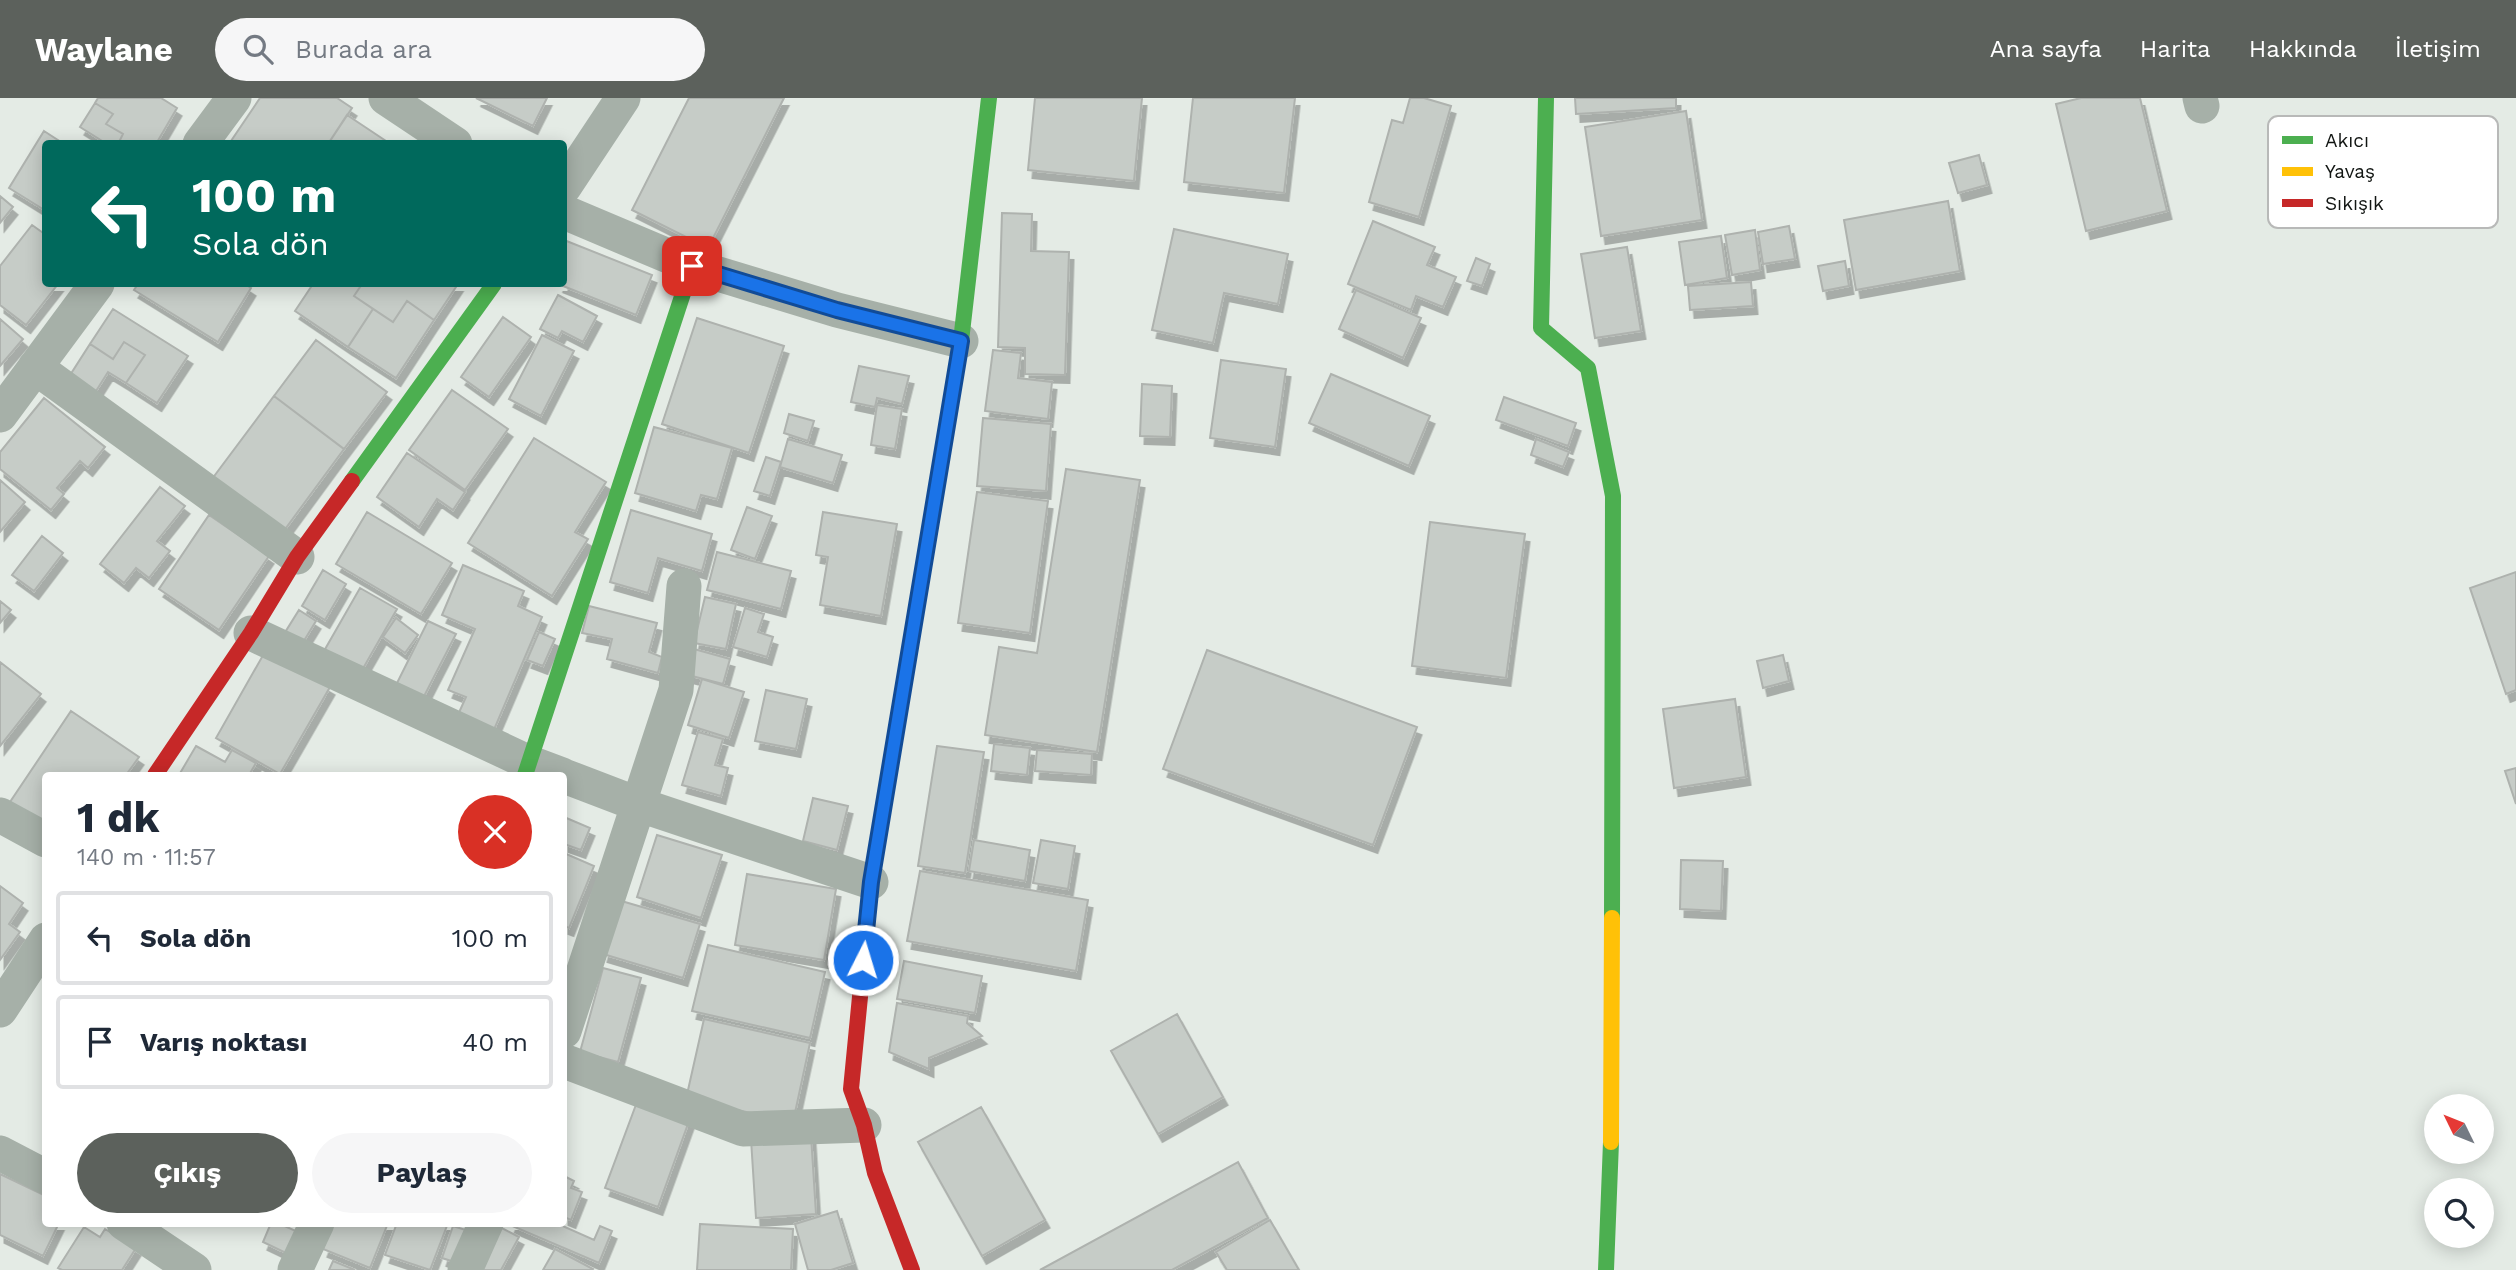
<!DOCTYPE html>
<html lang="tr">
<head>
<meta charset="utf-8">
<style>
  body { margin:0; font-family:"Work Sans",sans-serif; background:#f6f6f7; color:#1f2937; height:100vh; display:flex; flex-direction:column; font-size:26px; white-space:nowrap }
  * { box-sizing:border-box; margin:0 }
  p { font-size:23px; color:#747a83 }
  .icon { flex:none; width:38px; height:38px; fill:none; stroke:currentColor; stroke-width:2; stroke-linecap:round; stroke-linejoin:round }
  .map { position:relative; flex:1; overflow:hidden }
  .details { position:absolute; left:42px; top:674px; width:525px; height:455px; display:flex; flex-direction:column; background:#fff; border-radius:7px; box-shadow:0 4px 18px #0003 }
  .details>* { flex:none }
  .hud { position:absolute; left:42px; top:42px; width:525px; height:147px; border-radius:7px; box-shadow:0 4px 18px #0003; background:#00695c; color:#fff; overflow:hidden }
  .needle { width:46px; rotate:313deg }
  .controls { position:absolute; left:2424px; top:996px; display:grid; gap:14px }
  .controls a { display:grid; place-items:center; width:70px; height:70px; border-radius:50%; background:#fff; box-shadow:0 4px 18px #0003; font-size:35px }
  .pin { position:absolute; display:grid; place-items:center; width:60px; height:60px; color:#fff; margin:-30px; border-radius:14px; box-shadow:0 4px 10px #0006 }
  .me { position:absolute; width:77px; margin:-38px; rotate:5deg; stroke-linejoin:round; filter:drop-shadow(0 0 5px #0008) }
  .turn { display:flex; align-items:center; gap:24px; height:147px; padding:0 35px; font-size:32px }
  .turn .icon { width:91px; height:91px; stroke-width:2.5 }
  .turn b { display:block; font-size:49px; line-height:60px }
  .round { display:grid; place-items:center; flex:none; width:74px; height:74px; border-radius:37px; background:#f6f6f7 }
  .overview { display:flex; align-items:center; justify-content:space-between; height:119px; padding:0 35px }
  h1 { font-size:42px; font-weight:700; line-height:52px }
  .button { display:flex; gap:14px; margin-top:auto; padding:14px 35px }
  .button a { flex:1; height:80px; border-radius:42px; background:#5c615c; color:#fff; font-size:28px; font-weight:700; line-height:80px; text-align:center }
  .button a+a { background:#f6f6f7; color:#1f2937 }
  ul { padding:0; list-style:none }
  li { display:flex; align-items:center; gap:21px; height:94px; margin:0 14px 10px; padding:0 21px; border:4px solid #e0e1e3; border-radius:7px }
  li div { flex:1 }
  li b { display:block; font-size:26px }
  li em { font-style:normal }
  header { display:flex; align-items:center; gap:42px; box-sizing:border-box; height:98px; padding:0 35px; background:#5c615c; color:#fff }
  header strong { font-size:33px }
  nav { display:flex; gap:38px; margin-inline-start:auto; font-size:24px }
  .search { width:490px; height:63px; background:#f6f6f7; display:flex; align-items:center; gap:18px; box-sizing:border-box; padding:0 24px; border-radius:38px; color:#747a83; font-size:26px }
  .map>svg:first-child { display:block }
  .building { fill:#c6ccc7; stroke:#aeb2ae; stroke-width:2; filter:url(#shadow) }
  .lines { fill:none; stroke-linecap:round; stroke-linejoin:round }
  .street { stroke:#a6b0a8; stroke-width:35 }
  .fast { stroke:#4caf50; stroke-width:16 }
  .slow { stroke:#ffc107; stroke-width:16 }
  .jam { stroke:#c62828; stroke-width:16 }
  .route-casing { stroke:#114b97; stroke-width:18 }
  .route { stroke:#1a73e8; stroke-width:12 }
  .key { fill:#fff; stroke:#b8b9b8; stroke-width:2 }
  .key-label { font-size:19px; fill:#121613 }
</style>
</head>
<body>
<header>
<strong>Waylane</strong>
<div class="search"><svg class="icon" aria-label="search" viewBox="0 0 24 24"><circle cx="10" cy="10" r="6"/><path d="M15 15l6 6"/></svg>Burada ara</div>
<nav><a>Ana sayfa</a><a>Harita</a><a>Hakkında</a><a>İletişim</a></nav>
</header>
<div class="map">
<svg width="2516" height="1172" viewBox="0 0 2516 1172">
  <defs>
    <filter id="shadow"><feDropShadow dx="4.5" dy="8" stdDeviation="0" flood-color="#0004"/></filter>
  </defs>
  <rect width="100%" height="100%" fill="#e4ebe5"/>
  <path class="building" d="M 98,0 L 161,0 L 177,10 L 156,46 L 118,46 L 123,36 L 106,26 L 113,16 L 95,5 Z
    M 260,0 L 337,0 L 352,10 L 328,46 L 235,46 L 231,43 Z
    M 476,0 L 547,0 L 533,28 Z
    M 689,0 L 784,0 L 708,150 L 632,112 Z
    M 1035,0 L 1142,0 L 1134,83 L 1028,72 Z
    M 1193,0 L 1295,0 L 1284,95 L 1184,84 Z
    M 1410,0 L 1424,0 L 1451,8 L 1419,119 L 1369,104 L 1392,22 L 1403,25 Z
    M 1575,0 L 1676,0 L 1676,10 L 1576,16 Z
    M 2081,0 L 2140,0 L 2167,113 L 2086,133 L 2056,6 Z
    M 95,5 L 113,16 L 106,26 L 123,36 L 118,46 L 107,46 L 80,29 Z
    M 1686,13 L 1702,122 L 1601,138 L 1585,29 Z
    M 347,17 L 386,43 L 384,46 L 328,46 Z
    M 44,33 L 64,46 L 46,46 L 46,113 L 9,90 Z
    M 1979,57 L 1987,87 L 1958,95 L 1949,65 Z
    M 0,98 L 13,109 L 0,125 Z
    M 1948,103 L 1960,173 L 1856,192 L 1844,122 Z
    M 1002,115 L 1032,116 L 1031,153 L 1069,154 L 1065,277 L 1025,276 L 1025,250 L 998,249 Z
    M 1373,123 L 1435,149 L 1427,167 L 1456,179 L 1443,209 L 1416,198 L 1411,212 L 1348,186 Z
    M 32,127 L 46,137 L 46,186 L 58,186 L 26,227 L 0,207 L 0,168 Z
    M 1789,128 L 1795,161 L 1763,166 L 1758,134 Z
    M 1174,131 L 1288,156 L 1278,206 L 1224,195 L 1213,245 L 1152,232 Z
    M 1755,132 L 1760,172 L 1732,177 L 1725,137 Z
    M 1721,138 L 1727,180 L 1685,187 L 1679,144 Z
    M 564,142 L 652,177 L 636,217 L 558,186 L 564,186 Z
    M 1627,149 L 1641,233 L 1595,240 L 1581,156 Z
    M 1476,160 L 1490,166 L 1482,188 L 1467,183 Z
    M 1845,163 L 1849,188 L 1823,193 L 1818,168 Z
    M 1751,184 L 1753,208 L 1690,212 L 1688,188 Z
    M 138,186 L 245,186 L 251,190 L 218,244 L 134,192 Z
    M 313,186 L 355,186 L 360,189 L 354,198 L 373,211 L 348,249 L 295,213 Z
    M 355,186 L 458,186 L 434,222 L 407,203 L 393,224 L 354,198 L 360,189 Z
    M 1356,192 L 1421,220 L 1403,260 L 1339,231 Z
    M 558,197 L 597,218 L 583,244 L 562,233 L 558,240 L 540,231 Z
    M 407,203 L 434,222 L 396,280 L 348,249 L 373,211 L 393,224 Z
    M 113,211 L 188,258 L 157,305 L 126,285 L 145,257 L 124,244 L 113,261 L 90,246 Z
    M 503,219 L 531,239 L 489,299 L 461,279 Z
    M 697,220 L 784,248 L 749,355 L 662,326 Z
    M 0,221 L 23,241 L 0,268 Z
    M 542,237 L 574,253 L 541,318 L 509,301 Z
    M 316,242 L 387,294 L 344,351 L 274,298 Z
    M 124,244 L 145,257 L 126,285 L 108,274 L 91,301 L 65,285 L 90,246 L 113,261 Z
    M 993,252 L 1021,255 L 1018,280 L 1052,284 L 1048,321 L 985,313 Z
    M 1221,262 L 1286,271 L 1275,349 L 1210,340 Z
    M 859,268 L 909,278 L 902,306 L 877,300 L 875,309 L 851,304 Z
    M 1331,276 L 1430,318 L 1409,368 L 1309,325 Z
    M 1142,286 L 1172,288 L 1170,339 L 1140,338 Z
    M 452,292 L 508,331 L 465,392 L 409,352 Z
    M 274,298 L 344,351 L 283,434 L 212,381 Z
    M 1504,299 L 1576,325 L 1568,348 L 1496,322 Z
    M 44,300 L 105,349 L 88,370 L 80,363 L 57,390 L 64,396 L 51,412 L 0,371 L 0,354 Z
    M 877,307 L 902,311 L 895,351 L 871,347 Z
    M 789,316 L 814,323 L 808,343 L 784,335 Z
    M 983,320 L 1051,326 L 1046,393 L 977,388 Z
    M 654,329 L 732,350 L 717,401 L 701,397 L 696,413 L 635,395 Z
    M 534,340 L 606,384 L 575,434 L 588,441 L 552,498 L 468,445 Z
    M 788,341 L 842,357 L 833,385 L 780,369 Z
    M 1536,341 L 1569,354 L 1563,369 L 1531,357 Z
    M 407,355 L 465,394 L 453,412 L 437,401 L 419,429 L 377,399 Z
    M 766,359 L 781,364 L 770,398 L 754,393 Z
    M 1066,371 L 1140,382 L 1097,654 L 985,637 L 999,549 L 1037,555 Z
    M 0,382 L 25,404 L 0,434 Z
    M 160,389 L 185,408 L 157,443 L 170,453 L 149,480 L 136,470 L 124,485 L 100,466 Z
    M 977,394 L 1048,403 L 1030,535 L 958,525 Z
    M 747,409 L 772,418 L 755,461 L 731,452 Z
    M 631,412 L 712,436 L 702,473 L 658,460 L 648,495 L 610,484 Z
    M 367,414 L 452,465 L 421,516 L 336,466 Z
    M 823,414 L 897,426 L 881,518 L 820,507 L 828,459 L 816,457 Z
    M 209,417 L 269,458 L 219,532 L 159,491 Z
    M 1430,424 L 1525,436 L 1506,580 L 1412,568 Z
    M 42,438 L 63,455 L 34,493 L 12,477 Z
    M 717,454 L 791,473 L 781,511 L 707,492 Z
    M 463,467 L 524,493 L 518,508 L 542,519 L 493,634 L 457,619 L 466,599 L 448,592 L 475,531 L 442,517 Z
    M 323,472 L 346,486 L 325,522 L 302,508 Z
    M 2516,474 L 2516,592 L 2506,596 L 2470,490 Z
    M 360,490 L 397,511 L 357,581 L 320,560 Z
    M 705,499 L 736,506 L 726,551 L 694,545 Z
    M 0,503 L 11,512 L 0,525 Z
    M 589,508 L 657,525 L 649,554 L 662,559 L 658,575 L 607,561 L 612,541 L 582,535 Z
    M 745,510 L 764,516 L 758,534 L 773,539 L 767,559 L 733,549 Z
    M 299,512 L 316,523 L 302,546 L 284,536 Z
    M 396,520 L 418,537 L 405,555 L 383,539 Z
    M 428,523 L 456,536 L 419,608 L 392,595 Z
    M 539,534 L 555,541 L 543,568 L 527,562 Z
    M 694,551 L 730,561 L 723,586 L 688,577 Z
    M 266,552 L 330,589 L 280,676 L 216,640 Z
    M 1207,552 L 1417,629 L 1373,747 L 1163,671 Z
    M 1783,557 L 1789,583 L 1763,590 L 1757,563 Z
    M 0,564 L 41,596 L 0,648 Z
    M 702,581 L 744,594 L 729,640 L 688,627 Z
    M 766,592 L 807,601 L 796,651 L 755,643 Z
    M 1735,601 L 1746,679 L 1674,690 L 1663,611 Z
    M 71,613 L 139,659 L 126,677 L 46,677 L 46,732 L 8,707 Z
    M 698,634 L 723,641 L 715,667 L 728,670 L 721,698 L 682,687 Z
    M 994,646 L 1030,650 L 1027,677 L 991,673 Z
    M 196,648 L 225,664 L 232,652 L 256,665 L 249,677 L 179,677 Z
    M 937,648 L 984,654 L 965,775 L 918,768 Z
    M 1037,652 L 1092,656 L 1091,677 L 1035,673 Z
    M 2516,670 L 2516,706 L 2505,673 Z
    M 813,700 L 848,708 L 837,752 L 803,743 Z
    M 564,719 L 590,730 L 581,752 L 564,746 Z
    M 657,737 L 722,757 L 701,820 L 637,799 Z
    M 974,742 L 1030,752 L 1025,783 L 969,773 Z
    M 1041,742 L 1075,748 L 1068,791 L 1033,785 Z
    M 564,755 L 594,768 L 569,830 L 564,828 Z
    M 1681,762 L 1723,763 L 1721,813 L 1680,811 Z
    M 920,773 L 1088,802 L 1076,873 L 907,843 Z
    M 747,776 L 836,791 L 824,862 L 735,847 Z
    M 0,788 L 23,805 L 9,826 L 20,834 L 0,862 Z
    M 618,802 L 700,826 L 683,880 L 603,856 Z
    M 708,847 L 825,874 L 810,940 L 692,913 Z
    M 904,863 L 982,878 L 975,915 L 897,901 Z
    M 603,870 L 641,880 L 618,964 L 580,954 Z
    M 897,905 L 968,918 L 967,925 L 982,938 L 929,960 L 929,971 L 889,954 Z
    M 1177,916 L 1223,999 L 1158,1036 L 1111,953 Z
    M 704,921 L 810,945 L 793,1024 L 686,1001 Z
    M 637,1004 L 689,1023 L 658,1109 L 605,1090 Z
    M 981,1009 L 1045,1122 L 982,1158 L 918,1044 Z
    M 811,1037 L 816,1116 L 756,1120 L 751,1041 Z
    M 1238,1064 L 1268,1120 L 1172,1172 L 1040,1172 Z
    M 0,1076 L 46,1098 L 46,1125 L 59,1125 L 43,1158 L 0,1137 Z
    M 564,1078 L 574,1083 L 571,1090 L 582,1094 L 571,1122 L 564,1119 Z
    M 837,1113 L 853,1165 L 831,1172 L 808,1172 L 795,1126 Z
    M 1270,1122 L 1299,1172 L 1227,1172 L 1216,1154 Z
    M 271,1125 L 278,1125 L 298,1134 L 288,1156 L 263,1144 Z
    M 333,1125 L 388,1125 L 370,1170 L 323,1151 Z
    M 397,1125 L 448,1125 L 430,1172 L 385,1157 Z
    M 511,1125 L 556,1125 L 594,1142 L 600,1128 L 612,1133 L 599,1165 L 510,1127 Z
    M 700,1126 L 793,1131 L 791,1172 L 697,1172 Z
    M 496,1127 L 519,1139 L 501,1172 L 482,1172 Z
    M 453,1128 L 475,1135 L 464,1167 L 442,1160 Z
    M 84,1129 L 100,1139 L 105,1131 L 136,1150 L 122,1172 L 62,1172 L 58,1170 Z
    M 555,1151 L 593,1171 L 592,1172 L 543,1172 Z
    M 333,1163 L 355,1172 L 329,1172 Z"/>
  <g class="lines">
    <path class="street" d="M 386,0 L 455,46
      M 2200,0 L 2202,8
      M 200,46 L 234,0
      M 564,89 L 623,0
      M 564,114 L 692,168 L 837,212 L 961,243
      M 35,269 L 297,459
      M 0,317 L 97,186
      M 251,535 L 530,665 L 562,677
      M 564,678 L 640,707 L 871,784
      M 0,717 L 46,742
      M 0,912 L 46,842
      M 564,933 L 676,592 L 684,488
      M 564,963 L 743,1031 L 864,1027
      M 0,1055 L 46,1079
      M 124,1125 L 194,1172
      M 295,1172 L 317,1125
      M 465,1172 L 486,1125"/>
    <path class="fast" d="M 1546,0 L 1541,230 L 1588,270 L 1613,398 L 1612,820
      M 352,383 L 494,186
      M 525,677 L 692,168
      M 863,868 L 871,784 L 961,243 L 989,0
      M 1606,1172 L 1611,1044"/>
    <path class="slow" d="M 1611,1044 L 1612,820"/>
    <path class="jam" d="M 155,677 L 251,535 L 297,459 L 352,383
      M 863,868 L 851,991 L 864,1027 L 875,1075 L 912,1172"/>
  </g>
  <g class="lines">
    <defs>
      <path id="route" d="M 692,168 L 837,212 L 961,243 L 871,784 L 863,862"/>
    </defs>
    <use href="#route" class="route-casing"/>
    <use href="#route" class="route"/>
  </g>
  <rect x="2268" y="18" width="230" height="112" rx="10" class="key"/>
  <rect x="2282" y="38" width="31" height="8" fill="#4caf50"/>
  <rect x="2282" y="69" width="31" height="9" fill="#ffc107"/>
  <rect x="2282" y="101" width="31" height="8" fill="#c62828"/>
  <g class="key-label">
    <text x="2325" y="49">Akıcı</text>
    <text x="2325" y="80">Yavaş</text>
    <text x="2325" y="112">Sıkışık</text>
  </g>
</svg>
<div class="controls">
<a><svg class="needle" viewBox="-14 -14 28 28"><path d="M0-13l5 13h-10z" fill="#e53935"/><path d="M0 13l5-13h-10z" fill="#747a83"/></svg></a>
<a><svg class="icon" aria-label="search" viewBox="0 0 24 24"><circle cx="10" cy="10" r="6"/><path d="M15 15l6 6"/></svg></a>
</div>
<div class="pin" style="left:692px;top:168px;background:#d93025"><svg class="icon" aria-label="arrive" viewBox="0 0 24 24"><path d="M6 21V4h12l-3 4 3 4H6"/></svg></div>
<svg class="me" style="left:863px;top:862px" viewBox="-20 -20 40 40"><circle r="17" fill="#1a73e8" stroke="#fff" stroke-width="3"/><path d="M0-11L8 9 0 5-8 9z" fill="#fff"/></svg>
<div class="hud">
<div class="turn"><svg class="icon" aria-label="left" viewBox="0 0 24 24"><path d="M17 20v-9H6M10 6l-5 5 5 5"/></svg><div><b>100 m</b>Sola dön</div></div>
</div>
<section class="details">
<div class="overview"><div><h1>1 dk</h1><p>140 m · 11:57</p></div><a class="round" style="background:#d93025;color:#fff"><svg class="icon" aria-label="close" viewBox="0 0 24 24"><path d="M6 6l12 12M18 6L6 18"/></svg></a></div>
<ul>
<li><svg class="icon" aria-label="left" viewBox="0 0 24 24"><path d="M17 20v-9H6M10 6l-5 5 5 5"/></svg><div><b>Sola dön</b></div><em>100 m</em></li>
<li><svg class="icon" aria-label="arrive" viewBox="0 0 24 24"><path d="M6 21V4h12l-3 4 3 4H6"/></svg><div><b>Varış noktası</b></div><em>40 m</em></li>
</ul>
<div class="button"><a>Çıkış</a><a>Paylaş</a></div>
</section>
</div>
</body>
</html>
